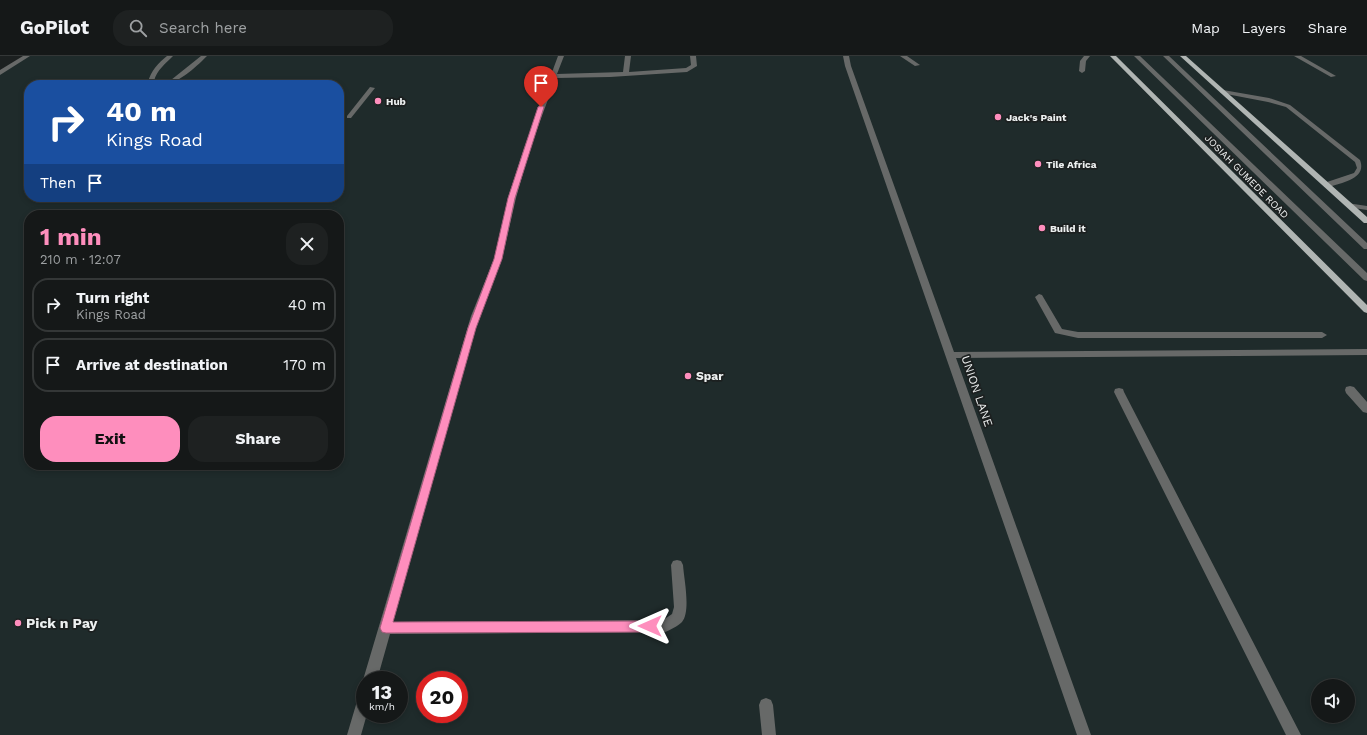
<!DOCTYPE html>
<html lang="en">
<head>
<meta charset="utf-8">
<style>
  body { margin:0; font-family:"Work Sans",sans-serif; background:#1e2121; color:#f1f3f6; height:100vh; display:flex; flex-direction:column; font-size:15px; white-space:nowrap }
  * { box-sizing:border-box; margin:0 }
  p { font-size:13px; color:#9da0a2 }
  .icon { flex:none; width:22px; height:22px; fill:none; stroke:currentColor; stroke-width:2; stroke-linecap:round; stroke-linejoin:round }
  .map { position:relative; flex:1; overflow:hidden }
  .side { position:absolute; left:24px; top:154px; width:320px; height:260px; display:flex; flex-direction:column; background:#151818; border-radius:16px; box-shadow:0 2px 6px #0003,0 0 0 1px #343737 }
  .side>* { flex:none }
  .top-card { position:absolute; left:24px; top:24px; width:320px; height:122px; border-radius:16px; box-shadow:0 2px 6px #0003,0 0 0 1px #343737; background:#1a4fa0; color:#fff; overflow:hidden }
  .buttons { position:absolute; left:1311px; top:623px; display:grid; gap:8px }
  .buttons a { display:grid; place-items:center; width:44px; height:44px; border-radius:50%; background:#151818; box-shadow:0 2px 6px #0003,0 0 0 1px #343737; font-size:20px }
  .speed { position:absolute; left:356px; top:615px; display:flex; gap:8px; font-size:20px; font-weight:700; text-align:center }
  .speed>* { display:grid; place-content:center; width:52px; height:52px; border-radius:50%; background:#151818; box-shadow:0 2px 6px #0003,0 0 0 1px #343737; line-height:1 }
  .speed small { font-size:10px; font-weight:400 }
  .speed .limit { border:6px solid #d22; background:#fff; color:#111 }
  .pin { position:absolute; display:grid; place-items:center; width:34px; height:34px; color:#fff; margin:-41px -17px; border-radius:50% 50% 50% 0; rotate:-45deg; box-shadow:0 0 4px #0007 }
  .pin .icon { rotate:45deg }
  .me { position:absolute; width:44px; margin:-22px; rotate:270deg; stroke-linejoin:round; filter:drop-shadow(0 0 3px #0008) }
  .turn { display:flex; align-items:center; gap:14px; height:84px; padding:0 16px; font-size:18px }
  .turn .icon { width:52px; height:52px; stroke-width:2.5 }
  .turn b { display:block; font-size:28px; line-height:34px }
  .then { display:flex; align-items:center; height:38px; padding:0 16px; background:#0003; gap:8px; font-size:15px }
  .round { display:grid; place-items:center; flex:none; width:42px; height:42px; border-radius:16px; background:#1e2121 }
  .summary { display:flex; align-items:center; justify-content:space-between; height:68px; padding:0 16px }
  h1 { font-size:24px; font-weight:700; line-height:30px; color:#fe8ebd }
  .button { display:flex; gap:8px; margin-top:auto; padding:8px 16px }
  .button a { flex:1; height:46px; border-radius:16px; background:#fe8ebd; color:#111; font-size:16px; font-weight:700; line-height:46px; text-align:center }
  .button a+a { background:#1e2121; color:#f1f3f6 }
  ul { padding:0; list-style:none }
  li { display:flex; align-items:center; gap:12px; height:54px; margin:0 8px 6px; padding:0 8px; border:2px solid #343737; border-radius:16px }
  li div { flex:1 }
  li b { display:block; font-size:15px }
  li em { font-style:normal }
  header { display:flex; align-items:center; gap:24px; box-sizing:border-box; height:56px; padding:0 20px; background:#151818; border-bottom:1px solid #343737 }
  header strong { font-size:19px }
  nav { display:flex; gap:22px; margin-inline-start:auto; font-size:14px }
  .search { width:280px; height:36px; background:#1e2121; display:flex; align-items:center; gap:10px; box-sizing:border-box; padding:0 14px; border-radius:16px; color:#9da0a2; font-size:15px }
  .map>svg:first-child { display:block }
  .built { fill:#1f2b2b; fill-rule:evenodd }
  .lines { fill:none; stroke-linecap:round; stroke-linejoin:round }
  .minor { fill:#676968; fill-rule:evenodd }
  .major { fill:#b0b5b3; fill-rule:evenodd }
  .route { fill:#fe8ebd; stroke:#a55c7b }
  .poi-dot { fill:#fe8ebd; stroke:#1c2020; stroke-width:1.5 }
  .labels { text-anchor:middle; stroke-width:3.5; stroke-linejoin:round; paint-order:stroke }
  .far-poi-label { font-size:10px; font-weight:bold; fill:#edf0f0; stroke:#1c2020; text-anchor:start }
  .far-street-label { font-size:10px; fill:#edf0f0; stroke:#1c2020 }
  .poi-label { font-size:12px; font-weight:bold; fill:#edf0f0; stroke:#1c2020; text-anchor:start }
  .street-label { font-size:12px; fill:#edf0f0; stroke:#1c2020 }
  .near-poi-label { font-size:14px; font-weight:bold; fill:#edf0f0; stroke:#1c2020; text-anchor:start }
</style>
</head>
<body>
<header>
<strong>GoPilot</strong>
<div class="search"><svg class="icon" aria-label="search" viewBox="0 0 24 24"><circle cx="10" cy="10" r="6"/><path d="M15 15l6 6"/></svg>Search here</div>
<nav><a>Map</a><a>Layers</a><a>Share</a></nav>
</header>
<div class="map">
<svg width="1367" height="679" viewBox="0 0 1367 679">
  <rect width="100%" height="100%" fill="#1c2020"/>
  <path class="built" d="M 27,0 L 1367,0 L 1367,679 L 0,679 L 0,17 ZM 29,29 L 339,29 L 339,141 L 29,141 ZM 29,159 L 339,159 L 339,409 L 29,409 ZM 365,624 L 399,624 L 399,658 L 365,658 ZM 425,624 L 459,624 L 459,658 L 425,658 ZM 1318,630 L 1348,630 L 1348,660 L 1318,660 Z"/>
  <g class="lines">
    <path class="minor" d="M 23,0 L 30,0 L 0,19 L 0,14 Z
      M 167,0 L 173,0 C 165,8 157,14 154,25 L 159,29 L 152,29 L 148,26 C 151,15 158,7 167,0 Z
      M 201,0 L 207,0 C 195,12 177,29 160,29 L 171,24 Z
      M 558,0 L 564,0 L 557,18 L 623,16 L 625,0 L 631,0 L 629,16 L 686,12 L 691,9 L 690,0 L 696,0 L 697,10 L 687,16 L 610,21 L 556,22 L 530,92 L 516,142 L 502,203 L 479,260 L 393,566 L 663,564 L 672,558 L 674,551 L 671,509 L 673,505 L 677,504 L 681,505 L 683,509 C 684,523 691,555 682,566 C 678,570 670,574 665,576 L 390,578 L 377,624 L 365,624 L 365,628 L 363,624 L 471,260 L 494,203 L 508,142 L 524,92 Z
      M 843,0 L 849,0 L 851,10 L 954,296 L 1367,293 L 1367,299 L 956,302 L 1091,679 L 1077,679 L 845,10 Z
      M 900,0 L 907,0 L 920,9 L 915,10 Z
      M 1084,0 L 1090,0 L 1086,5 L 1085,15 L 1082,17 L 1079,15 L 1080,5 Z
      M 1134,0 L 1140,0 L 1367,217 L 1367,225 L 1364,224 Z
      M 1163,0 L 1169,0 L 1367,187 L 1367,193 L 1364,193 Z
      M 1294,0 L 1301,0 L 1336,20 L 1331,21 Z
      M 370,31 L 375,32 L 351,62 L 347,62 L 347,60 Z
      M 1223,34 L 1269,42 L 1290,49 L 1360,104 C 1367,123 1343,126 1330,131 L 1324,131 L 1324,127 L 1354,117 L 1357,112 L 1355,106 L 1286,51 L 1268,46 L 1221,37 L 1220,36 Z
      M 1347,147 L 1367,150 L 1367,154 L 1347,151 Z
      M 1039,238 L 1042,239 L 1062,273 L 1078,276 L 1322,276 L 1327,279 L 1322,282 L 1078,282 L 1055,277 L 1035,241 Z
      M 1350,330 L 1354,331 L 1367,346 L 1367,357 L 1363,356 L 1346,337 L 1345,334 L 1346,331 Z
      M 1119,332 L 1123,333 L 1124,336 L 1301,679 L 1286,679 L 1114,336 L 1115,333 Z
      M 365,635 L 365,658 L 367,658 L 361,679 L 347,679 L 358,642 L 360,637 Z
      M 766,642 L 771,644 L 773,649 L 776,679 L 762,679 L 759,649 L 761,644 Z"/>
    <path class="major" d="M 1110,0 L 1116,0 L 1367,249 L 1367,257 L 1364,256 Z
      M 1180,0 L 1186,0 L 1367,161 L 1367,167 L 1364,167 Z"/>
  </g>
  <path class="route" d="M 541,49 L 544,51 L 515,142 L 502,203 L 476,272 L 393,566 L 650,565 L 654,567 L 656,570 L 654,574 L 650,576 L 386,577 L 382,576 L 380,572 L 468,272 L 494,203 L 508,142 L 538,51 Z"/>
  <g class="poi-dot">
    <circle cx="378" cy="45" r="4"/>
    <circle cx="998" cy="61" r="4"/>
    <circle cx="1038" cy="108" r="4"/>
    <circle cx="1042" cy="172" r="4"/>
    <circle cx="688" cy="320" r="4"/>
    <circle cx="18" cy="567" r="4"/>
  </g>
  <g class="labels">
    <g class="far-poi-label">
      <text x="386" y="49">Hub</text>
      <text x="1006" y="65">Jack's Paint</text>
      <text x="1046" y="112">Tile Africa</text>
      <text x="1050" y="176">Build it</text>
    </g>
    <g class="far-street-label">
      <text transform="translate(1247 120) rotate(45)" y="4">JOSIAH GUMEDE ROAD</text>
    </g>
    <g class="poi-label">
      <text x="696" y="324">Spar</text>
    </g>
    <g class="street-label">
      <text transform="translate(977 335) rotate(71)" y="4">UNION LANE</text>
    </g>
    <g class="near-poi-label">
      <text x="26" y="572">Pick n Pay</text>
    </g>
  </g>
</svg>
<div class="buttons">
<a><svg class="icon" aria-label="sound" viewBox="0 0 24 24"><path d="M4 9h4l5-4v14l-5-4H4zM17 9q2 3 0 6"/></svg></a>
</div>
<div class="speed"><div>13<small>km/h</small></div><div class="limit">20</div></div>
<div class="pin" style="left:541px;top:51px;background:#d93025"><svg class="icon" aria-label="arrive" viewBox="0 0 24 24"><path d="M6 21V4h12l-3 4 3 4H6"/></svg></div>
<svg class="me" style="left:650px;top:570px" viewBox="-20 -20 40 40"><path d="M0-17L14 15 0 8-14 15z" fill="#fe8ebd" stroke="#fff" stroke-width="4"/></svg>
<div class="top-card">
<div class="turn"><svg class="icon" aria-label="right" viewBox="0 0 24 24"><path d="M7 20v-9h11M14 6l5 5-5 5"/></svg><div><b>40 m</b>Kings Road</div></div>
<div class="then">Then<svg class="icon" aria-label="arrive" viewBox="0 0 24 24"><path d="M6 21V4h12l-3 4 3 4H6"/></svg></div>
</div>
<section class="side">
<div class="summary"><div><h1>1 min</h1><p>210 m · 12:07</p></div><a class="round"><svg class="icon" aria-label="close" viewBox="0 0 24 24"><path d="M6 6l12 12M18 6L6 18"/></svg></a></div>
<ul>
<li><svg class="icon" aria-label="right" viewBox="0 0 24 24"><path d="M7 20v-9h11M14 6l5 5-5 5"/></svg><div><b>Turn right</b><p>Kings Road</p></div><em>40 m</em></li>
<li><svg class="icon" aria-label="arrive" viewBox="0 0 24 24"><path d="M6 21V4h12l-3 4 3 4H6"/></svg><div><b>Arrive at destination</b></div><em>170 m</em></li>
</ul>
<div class="button"><a>Exit</a><a>Share</a></div>
</section>
</div>
</body>
</html>
